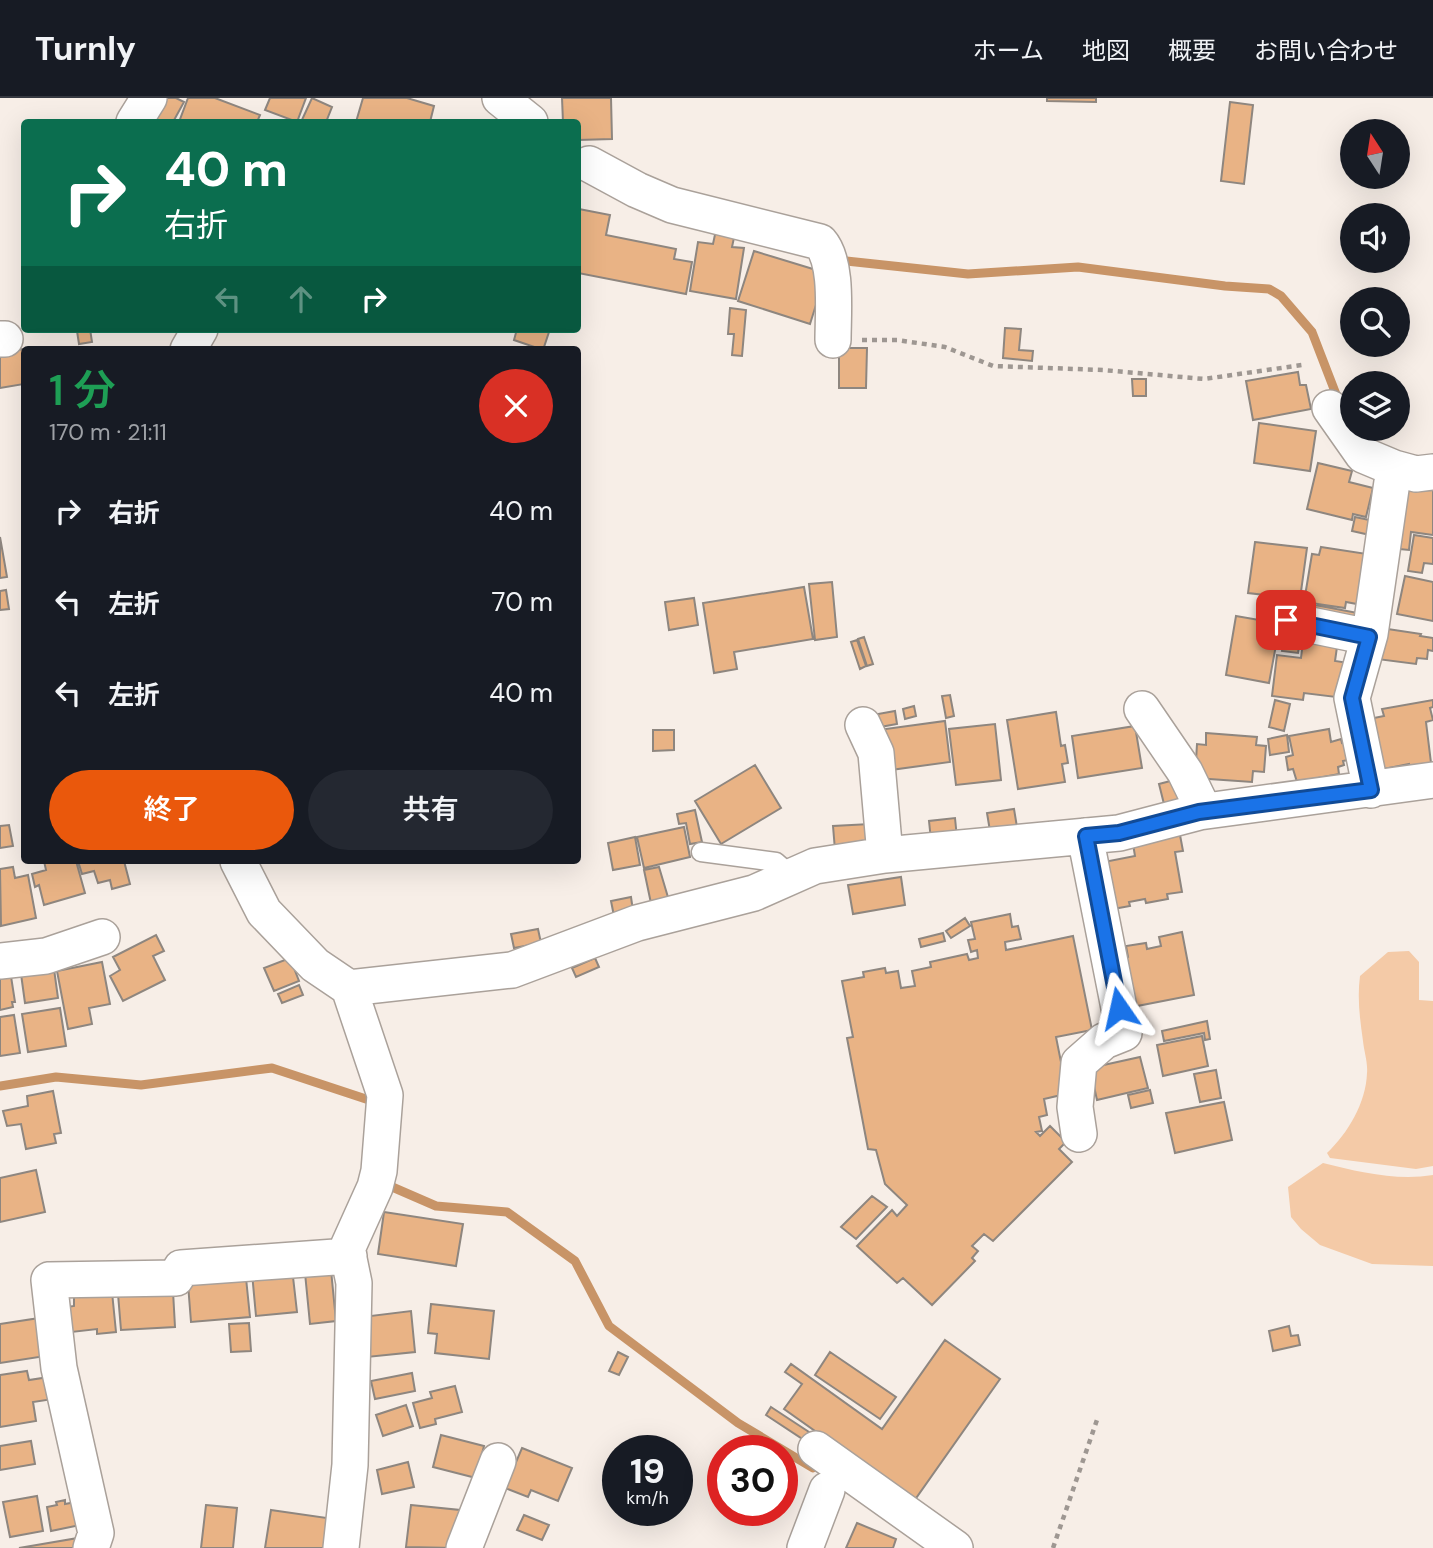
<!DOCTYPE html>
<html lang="ja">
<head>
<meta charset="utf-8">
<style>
  body { margin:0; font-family:"DM Sans","Noto Sans JP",sans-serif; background:#242831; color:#f1f3f6; height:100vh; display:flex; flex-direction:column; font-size:26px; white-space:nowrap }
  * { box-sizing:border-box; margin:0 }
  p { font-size:23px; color:#9ea1a6 }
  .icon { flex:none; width:38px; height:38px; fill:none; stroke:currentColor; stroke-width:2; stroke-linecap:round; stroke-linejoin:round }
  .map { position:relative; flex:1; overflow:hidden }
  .side { position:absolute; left:21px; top:248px; width:560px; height:518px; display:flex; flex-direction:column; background:#171b24; border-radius:7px; box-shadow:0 7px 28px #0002 }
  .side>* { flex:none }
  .guide { position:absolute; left:21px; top:21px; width:560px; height:214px; border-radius:7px; box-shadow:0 7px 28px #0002; background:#0b6e4f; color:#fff; overflow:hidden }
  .needle { width:46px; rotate:348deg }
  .fabs { position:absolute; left:1340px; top:21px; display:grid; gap:14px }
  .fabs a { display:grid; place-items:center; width:70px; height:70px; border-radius:50%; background:#171b24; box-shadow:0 7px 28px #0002; font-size:35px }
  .speed { position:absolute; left:602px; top:1337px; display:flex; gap:14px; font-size:35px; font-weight:700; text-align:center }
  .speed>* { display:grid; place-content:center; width:91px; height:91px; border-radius:50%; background:#171b24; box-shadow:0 7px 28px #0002; line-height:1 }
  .speed small { font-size:18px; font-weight:400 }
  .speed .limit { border:10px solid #d22; background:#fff; color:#111 }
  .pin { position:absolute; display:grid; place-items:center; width:60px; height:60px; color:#fff; margin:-30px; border-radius:14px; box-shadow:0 4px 10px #0006 }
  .me { position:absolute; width:77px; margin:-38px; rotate:349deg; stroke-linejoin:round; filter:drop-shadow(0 0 5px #0008) }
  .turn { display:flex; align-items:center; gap:24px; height:147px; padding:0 28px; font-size:32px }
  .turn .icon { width:91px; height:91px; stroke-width:2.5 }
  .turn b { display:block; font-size:49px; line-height:60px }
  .lanes { display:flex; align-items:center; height:66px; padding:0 28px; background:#0003; justify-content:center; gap:35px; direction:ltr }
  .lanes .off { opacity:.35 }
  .round { display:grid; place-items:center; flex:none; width:74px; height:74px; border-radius:37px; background:#242831 }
  .summary { display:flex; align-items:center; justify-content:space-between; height:119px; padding:0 28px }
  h1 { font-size:42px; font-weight:600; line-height:52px; color:#1e9e55 }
  .button { display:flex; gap:14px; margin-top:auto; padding:14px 28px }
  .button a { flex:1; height:80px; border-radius:42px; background:#ea580c; color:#fff; font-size:28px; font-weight:600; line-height:80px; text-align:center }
  .button a+a { background:#242831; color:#f1f3f6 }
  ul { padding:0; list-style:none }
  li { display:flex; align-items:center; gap:21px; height:91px; padding:0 28px }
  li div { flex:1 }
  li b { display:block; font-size:26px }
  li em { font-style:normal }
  header { display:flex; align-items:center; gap:42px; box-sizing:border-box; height:98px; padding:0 35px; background:#171b24; border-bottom:2px solid #363941 }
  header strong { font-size:33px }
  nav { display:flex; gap:38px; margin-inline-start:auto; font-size:24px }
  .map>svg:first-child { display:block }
  .green { fill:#f4caa7 }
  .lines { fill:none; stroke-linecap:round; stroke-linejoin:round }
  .stream { stroke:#c89467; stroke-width:9 }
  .building { fill:#e9b385; stroke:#8e867f; stroke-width:2 }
  .lane-casing { stroke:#aaa19a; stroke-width:21 }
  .street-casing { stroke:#aaa19a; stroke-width:38 }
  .path { stroke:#9e9792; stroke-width:4.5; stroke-dasharray:5 5; stroke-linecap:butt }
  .lane { stroke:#fff; stroke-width:18 }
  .street { stroke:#fff; stroke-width:35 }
  .route-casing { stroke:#114b97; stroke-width:18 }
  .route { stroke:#1a73e8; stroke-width:12 }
</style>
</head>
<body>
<header>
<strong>Turnly</strong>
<nav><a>ホーム</a><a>地図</a><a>概要</a><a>お問い合わせ</a></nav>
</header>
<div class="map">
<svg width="1433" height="1450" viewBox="0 0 1433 1450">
  <rect width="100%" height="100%" fill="#f7eee7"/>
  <path class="green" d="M 1409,853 L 1419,864 L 1419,902 L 1433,903 L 1433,1068 L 1416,1071 L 1330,1060 L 1327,1055 C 1348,1035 1366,1005 1367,975 C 1368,965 1364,953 1363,943 C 1360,922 1357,900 1360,878 L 1388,854 Z
    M 1323,1065 C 1358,1074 1397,1083 1433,1077 L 1433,1168 L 1372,1166 L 1320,1147 L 1301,1131 L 1291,1119 L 1288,1089 Z"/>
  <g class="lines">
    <path class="stream" d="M 837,162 L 968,176 L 1078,169 L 1225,188 L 1269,191 L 1281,198 L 1312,234 L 1339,304
      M 0,988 L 56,979 L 141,987 L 272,970 L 375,1004
      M 383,1085 L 436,1108 L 507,1114 L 575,1163 L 609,1228 L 738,1325 L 813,1370"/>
  </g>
  <path class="building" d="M 157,0 L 176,0 L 184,4 L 173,24 L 144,24 Z
    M 188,0 L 215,0 L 260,17 L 257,24 L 179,24 Z
    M 270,0 L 306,0 L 297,24 L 265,12 Z
    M 312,0 L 332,9 L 326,24 L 301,24 Z
    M 363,0 L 407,0 L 434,8 L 430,24 L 356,24 Z
    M 562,0 L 611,0 L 612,41 L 578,42 L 578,24 L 563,24 Z
    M 1047,0 L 1096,0 L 1096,4 L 1047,3 Z
    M 1230,4 L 1253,7 L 1244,86 L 1221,83 Z
    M 579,111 L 610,117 L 606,137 L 676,151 L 674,161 L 692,164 L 686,196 L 578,175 Z
    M 716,132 L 735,135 L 732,149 L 744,150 L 736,201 L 690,193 L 698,144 L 713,146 Z
    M 754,153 L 826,175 L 810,226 L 738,203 Z
    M 730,210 L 746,212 L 742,258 L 732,257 L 734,236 L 728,236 Z
    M 1005,230 L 1021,231 L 1019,252 L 1033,253 L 1032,263 L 1003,260 Z
    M 90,231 L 92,244 L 79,246 L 77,233 Z
    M 517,231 L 550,231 L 543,252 L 514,242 Z
    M 839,250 L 867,250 L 866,290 L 839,290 Z
    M 24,251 L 24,286 L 0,290 L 0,254 Z
    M 1298,274 L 1300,287 L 1306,287 L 1311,311 L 1253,322 L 1246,283 Z
    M 1132,281 L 1146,281 L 1146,298 L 1133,298 Z
    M 1259,325 L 1316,333 L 1310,373 L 1254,365 Z
    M 1318,365 L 1352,373 L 1349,384 L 1373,390 L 1366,419 L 1353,416 L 1352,422 L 1307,411 Z
    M 1433,389 L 1433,437 L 1411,434 L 1409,452 L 1389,450 L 1396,391 Z
    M 1355,419 L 1374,423 L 1370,437 L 1352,433 Z
    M 1414,437 L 1433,440 L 1433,466 L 1424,465 L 1422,475 L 1408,473 Z
    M 0,439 L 7,479 L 0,480 Z
    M 1255,444 L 1307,450 L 1300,501 L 1248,495 Z
    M 1321,449 L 1367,456 L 1362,507 L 1346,504 L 1345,510 L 1304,504 L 1312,456 L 1319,457 Z
    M 1405,478 L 1433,484 L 1433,523 L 1397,516 Z
    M 832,484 L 837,539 L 815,542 L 809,486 Z
    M 804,489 L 813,541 L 734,554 L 737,571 L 714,575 L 703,505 Z
    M 6,492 L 9,511 L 0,512 L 0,493 Z
    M 694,500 L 698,527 L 669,532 L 665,504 Z
    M 1315,507 L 1363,516 L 1361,527 L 1313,518 Z
    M 1236,518 L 1271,524 L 1270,535 L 1278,536 L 1269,585 L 1226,577 Z
    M 1381,530 L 1421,536 L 1420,538 L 1433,540 L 1433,553 L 1428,552 L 1427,561 L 1417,560 L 1416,566 L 1377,561 Z
    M 864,539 L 873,566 L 867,568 L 858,541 Z
    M 1284,540 L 1300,542 L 1298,555 L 1282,553 Z
    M 857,542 L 866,568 L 860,571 L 851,544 Z
    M 1303,544 L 1337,549 L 1335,563 L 1349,565 L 1344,600 L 1304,595 L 1303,602 L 1272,598 L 1277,557 L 1301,560 Z
    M 950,597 L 954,618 L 946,620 L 942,598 Z
    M 1275,602 L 1290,606 L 1284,633 L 1269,629 Z
    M 1433,602 L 1433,609 L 1430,610 L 1433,622 L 1426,624 L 1432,673 L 1411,677 L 1409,666 L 1374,673 L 1364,622 L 1384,618 L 1382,611 Z
    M 914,608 L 916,618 L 905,621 L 903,611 Z
    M 895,613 L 897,626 L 880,629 L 878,616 Z
    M 1056,614 L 1061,648 L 1065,647 L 1068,665 L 1062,666 L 1065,684 L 1018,691 L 1007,622 Z
    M 945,623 L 950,664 L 883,673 L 878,632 Z
    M 995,626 L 1001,682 L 956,687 L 949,631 Z
    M 1135,628 L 1142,670 L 1078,680 L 1072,638 Z
    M 1329,631 L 1331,644 L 1341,641 L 1342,645 L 1354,643 L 1357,660 L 1343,663 L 1344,667 L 1338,669 L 1339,676 L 1297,684 L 1293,671 L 1288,672 L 1286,659 L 1293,657 L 1289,638 Z
    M 653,632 L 674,632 L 674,652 L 653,653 Z
    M 1206,635 L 1257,639 L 1256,647 L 1266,648 L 1264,674 L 1253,673 L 1252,684 L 1195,680 L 1197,646 L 1206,647 Z
    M 1287,637 L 1289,654 L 1270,657 L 1268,641 Z
    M 755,667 L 781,710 L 721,746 L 695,703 Z
    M 1174,682 L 1179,703 L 1164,706 L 1159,686 Z
    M 1014,711 L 1018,735 L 991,739 L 987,715 Z
    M 695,712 L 702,744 L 690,746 L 686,725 L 679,726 L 677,716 Z
    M 955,720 L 957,740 L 931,742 L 929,723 Z
    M 870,726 L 871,750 L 835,752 L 833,728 Z
    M 9,727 L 13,748 L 0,750 L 0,728 Z
    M 684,729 L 690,759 L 644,770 L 637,739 Z
    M 1180,737 L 1183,753 L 1175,754 L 1182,794 L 1167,796 L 1168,801 L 1146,805 L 1145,801 L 1129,804 L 1130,808 L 1113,811 L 1104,764 L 1135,758 L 1133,746 Z
    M 635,739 L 640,767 L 613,772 L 608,745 Z
    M 44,763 L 76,763 L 85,795 L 44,807 L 39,787 L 35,789 L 32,776 L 46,772 Z
    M 78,763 L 124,763 L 130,786 L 112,791 L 110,782 L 98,785 L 94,773 L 82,776 Z
    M 13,769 L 15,780 L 28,777 L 36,820 L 1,828 L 0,771 Z
    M 659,769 L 670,806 L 652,810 L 644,772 Z
    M 901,779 L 905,807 L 853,816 L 848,787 Z
    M 631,799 L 634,820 L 615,823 L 611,803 Z
    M 1010,816 L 1012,829 L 1018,828 L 1021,841 L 1005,844 L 1006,852 L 1073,838 L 1092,932 L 1056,939 L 1066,989 L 1061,997 L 1044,1001 L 1047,1017 L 1039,1019 L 1042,1033 L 1036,1034 L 1040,1038 L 1050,1028 L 1066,1044 L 1059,1051 L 1072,1064 L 993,1143 L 984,1136 L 972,1148 L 978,1153 L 972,1160 L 975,1163 L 932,1207 L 903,1180 L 897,1185 L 857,1148 L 892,1112 L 897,1118 L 907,1107 L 885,1086 L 876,1052 L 868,1051 L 847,940 L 853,939 L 842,883 L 864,879 L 863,874 L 885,870 L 886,875 L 898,873 L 901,890 L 915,888 L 912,873 L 931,869 L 930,864 L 967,856 L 969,862 L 978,860 L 977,852 L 971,854 L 968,842 L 975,841 L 971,824 Z
    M 965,820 L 970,828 L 951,840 L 946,833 Z
    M 538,831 L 541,845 L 514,850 L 511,836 Z
    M 1182,834 L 1194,897 L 1132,909 L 1122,860 L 1128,859 L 1126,848 L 1146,845 L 1147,851 L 1161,848 L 1159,839 Z
    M 943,835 L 945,843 L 921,849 L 919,841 Z
    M 156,837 L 164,853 L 153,858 L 165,882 L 123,903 L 110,878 L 120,872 L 113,859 Z
    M 290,860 L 299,883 L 274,893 L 264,870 Z
    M 595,860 L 599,869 L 576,879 L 572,870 Z
    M 102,864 L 110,906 L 89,910 L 92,926 L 68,931 L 57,873 Z
    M 54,871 L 58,900 L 25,905 L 21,876 Z
    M 10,872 L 15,904 L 12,904 L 13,909 L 0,912 L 0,873 Z
    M 299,887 L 303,897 L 282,905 L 278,896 Z
    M 60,910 L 66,948 L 28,954 L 22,916 Z
    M 14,917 L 20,955 L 0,958 L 0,919 Z
    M 1207,923 L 1210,941 L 1205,942 L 1204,935 L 1164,943 L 1162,933 Z
    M 1202,938 L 1208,968 L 1163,978 L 1157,947 Z
    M 1140,959 L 1148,990 L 1097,1002 L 1090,970 Z
    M 1216,972 L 1221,1000 L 1200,1004 L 1194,976 Z
    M 1150,992 L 1153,1005 L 1131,1010 L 1128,997 Z
    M 53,993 L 61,1035 L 54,1036 L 56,1045 L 26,1051 L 21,1026 L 7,1028 L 3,1013 L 28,1008 L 27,998 Z
    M 1224,1004 L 1232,1042 L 1175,1055 L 1166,1015 Z
    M 36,1072 L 45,1114 L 0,1124 L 0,1080 Z
    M 872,1098 L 887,1109 L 856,1141 L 841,1129 Z
    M 384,1114 L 463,1126 L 456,1168 L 378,1156 Z
    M 331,1172 L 336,1223 L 310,1226 L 305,1175 Z
    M 252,1175 L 293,1179 L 297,1214 L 256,1218 Z
    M 246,1180 L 250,1219 L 191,1224 L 188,1186 Z
    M 173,1193 L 175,1229 L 121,1232 L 118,1196 Z
    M 112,1194 L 116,1234 L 97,1236 L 97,1231 L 63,1235 L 61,1210 L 74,1208 L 74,1198 Z
    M 431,1206 L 494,1213 L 489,1261 L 435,1255 L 437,1236 L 428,1235 Z
    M 411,1213 L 415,1254 L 367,1259 L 362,1219 Z
    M 46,1219 L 52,1257 L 0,1265 L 0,1226 Z
    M 249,1225 L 251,1253 L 231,1254 L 229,1226 Z
    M 1289,1228 L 1291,1238 L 1298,1237 L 1300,1247 L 1273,1253 L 1269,1233 Z
    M 945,1242 L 1000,1281 L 914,1403 L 784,1311 L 802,1286 L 785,1274 L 791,1266 L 882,1331 Z
    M 618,1254 L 628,1259 L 619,1277 L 609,1273 Z
    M 830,1254 L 896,1299 L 880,1321 L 815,1277 Z
    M 27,1273 L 29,1282 L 49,1279 L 53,1301 L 33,1304 L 36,1323 L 0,1329 L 0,1277 Z
    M 412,1275 L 415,1293 L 375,1301 L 371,1283 Z
    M 455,1288 L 462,1314 L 435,1321 L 436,1326 L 420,1330 L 413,1305 L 432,1300 L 430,1294 Z
    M 406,1307 L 413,1328 L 383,1338 L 376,1317 Z
    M 771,1309 L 809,1334 L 804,1342 L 766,1317 Z
    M 441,1337 L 484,1348 L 476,1380 L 433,1369 Z
    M 31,1343 L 35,1366 L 0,1372 L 0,1348 Z
    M 522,1350 L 572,1370 L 558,1403 L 531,1392 L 528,1399 L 505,1390 Z
    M 408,1364 L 414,1389 L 382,1396 L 377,1372 Z
    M 37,1398 L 43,1433 L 10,1439 L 3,1404 Z
    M 65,1402 L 65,1406 L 81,1403 L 85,1426 L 51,1433 L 47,1409 L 57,1407 L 56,1404 Z
    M 206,1407 L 237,1410 L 233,1450 L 201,1450 Z
    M 411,1407 L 460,1412 L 455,1450 L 406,1449 Z
    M 271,1412 L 334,1421 L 329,1450 L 265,1450 Z
    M 524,1417 L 549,1427 L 542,1442 L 517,1432 Z
    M 857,1425 L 896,1441 L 893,1450 L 846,1450 Z
    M 78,1440 L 80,1450 L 19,1450 Z"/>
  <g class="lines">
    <defs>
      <path id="lane" d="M 701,754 L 776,764 L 792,778"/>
      <path id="street" d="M 500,0 L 530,24
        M 134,24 L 149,0
        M 589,66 L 637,92 L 672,107 L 820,144 C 838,164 833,215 833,242
        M 0,241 L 5,241
        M 188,252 L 200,231
        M 1330,310 L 1363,357 L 1394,370 L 1416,376 L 1433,374
        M 1286,522 L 1369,539
        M 1142,611 L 1185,674 L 1204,713
        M 863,627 L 876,655 L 885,757
        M 1371,692 L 1352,600 L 1370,536 L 1394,370
        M 238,763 L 264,814 L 315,867 L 349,890 L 385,997 L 379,1073 L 375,1089 L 347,1151 L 354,1185 L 350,1367 L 341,1450
        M 0,863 L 46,858 L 102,839
        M 349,890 L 512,872 L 637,825 L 754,795 L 815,768 L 885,757 L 1119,735 L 1199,714 L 1433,682
        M 1079,1036 L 1075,1009 L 1079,965 L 1104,943 L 1124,935 L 1085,738
        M 816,1351 L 955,1450
        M 91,1450 L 96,1435 L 59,1270 L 49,1182 L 176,1180 L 181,1170 L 349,1158
        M 464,1450 L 498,1363
        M 805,1450 L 827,1392"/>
    </defs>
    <use href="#lane" class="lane-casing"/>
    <use href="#street" class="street-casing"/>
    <path class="path" d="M 862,242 L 897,242 L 945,249 L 993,268 L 1103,272 L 1204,281 L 1302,267
      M 1053,1450 L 1098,1319"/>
    <use href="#lane" class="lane"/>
    <use href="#street" class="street"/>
  </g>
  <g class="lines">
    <defs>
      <path id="route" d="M 1119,910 L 1086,738 L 1119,735 L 1199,714 L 1371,692 L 1352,600 L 1369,539 L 1286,522"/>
    </defs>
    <use href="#route" class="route-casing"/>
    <use href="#route" class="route"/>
  </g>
</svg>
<div class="fabs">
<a><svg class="needle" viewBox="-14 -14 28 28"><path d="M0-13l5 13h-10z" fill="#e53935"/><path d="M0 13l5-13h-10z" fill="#9ea1a6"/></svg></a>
<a><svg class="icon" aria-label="sound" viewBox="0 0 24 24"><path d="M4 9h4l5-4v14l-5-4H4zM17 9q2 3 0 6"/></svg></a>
<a><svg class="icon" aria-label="search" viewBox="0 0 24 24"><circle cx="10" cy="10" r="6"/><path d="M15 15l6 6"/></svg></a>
<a><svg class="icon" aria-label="layers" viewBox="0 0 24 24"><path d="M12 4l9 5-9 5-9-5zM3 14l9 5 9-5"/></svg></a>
</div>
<div class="speed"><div>19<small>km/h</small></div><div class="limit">30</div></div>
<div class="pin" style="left:1286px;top:522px;background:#d93025"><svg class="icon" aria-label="arrive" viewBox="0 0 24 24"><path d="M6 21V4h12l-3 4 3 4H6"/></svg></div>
<svg class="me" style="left:1119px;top:910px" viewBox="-20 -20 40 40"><path d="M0-17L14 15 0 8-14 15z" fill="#1a73e8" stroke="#fff" stroke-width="4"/></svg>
<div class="guide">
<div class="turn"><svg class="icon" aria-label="right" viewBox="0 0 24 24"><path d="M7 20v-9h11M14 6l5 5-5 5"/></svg><div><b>40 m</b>右折</div></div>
<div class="lanes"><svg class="icon off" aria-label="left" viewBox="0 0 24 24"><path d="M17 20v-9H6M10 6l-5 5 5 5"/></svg><svg class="icon off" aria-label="ahead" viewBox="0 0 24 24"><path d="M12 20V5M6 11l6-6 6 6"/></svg><svg class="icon" aria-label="right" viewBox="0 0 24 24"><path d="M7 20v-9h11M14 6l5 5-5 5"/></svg></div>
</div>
<section class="side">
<div class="summary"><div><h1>1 分</h1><p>170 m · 21:11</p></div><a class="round" style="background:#d93025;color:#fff"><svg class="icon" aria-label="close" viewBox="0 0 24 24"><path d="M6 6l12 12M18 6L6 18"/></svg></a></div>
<ul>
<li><svg class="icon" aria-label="right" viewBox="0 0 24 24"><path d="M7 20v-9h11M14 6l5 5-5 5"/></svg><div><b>右折</b></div><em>40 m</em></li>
<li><svg class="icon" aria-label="left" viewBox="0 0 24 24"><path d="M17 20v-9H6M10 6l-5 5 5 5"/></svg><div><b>左折</b></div><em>70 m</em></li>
<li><svg class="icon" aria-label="left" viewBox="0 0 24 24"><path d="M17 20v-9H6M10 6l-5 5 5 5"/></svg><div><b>左折</b></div><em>40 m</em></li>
</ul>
<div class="button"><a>終了</a><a>共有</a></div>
</section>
</div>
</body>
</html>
